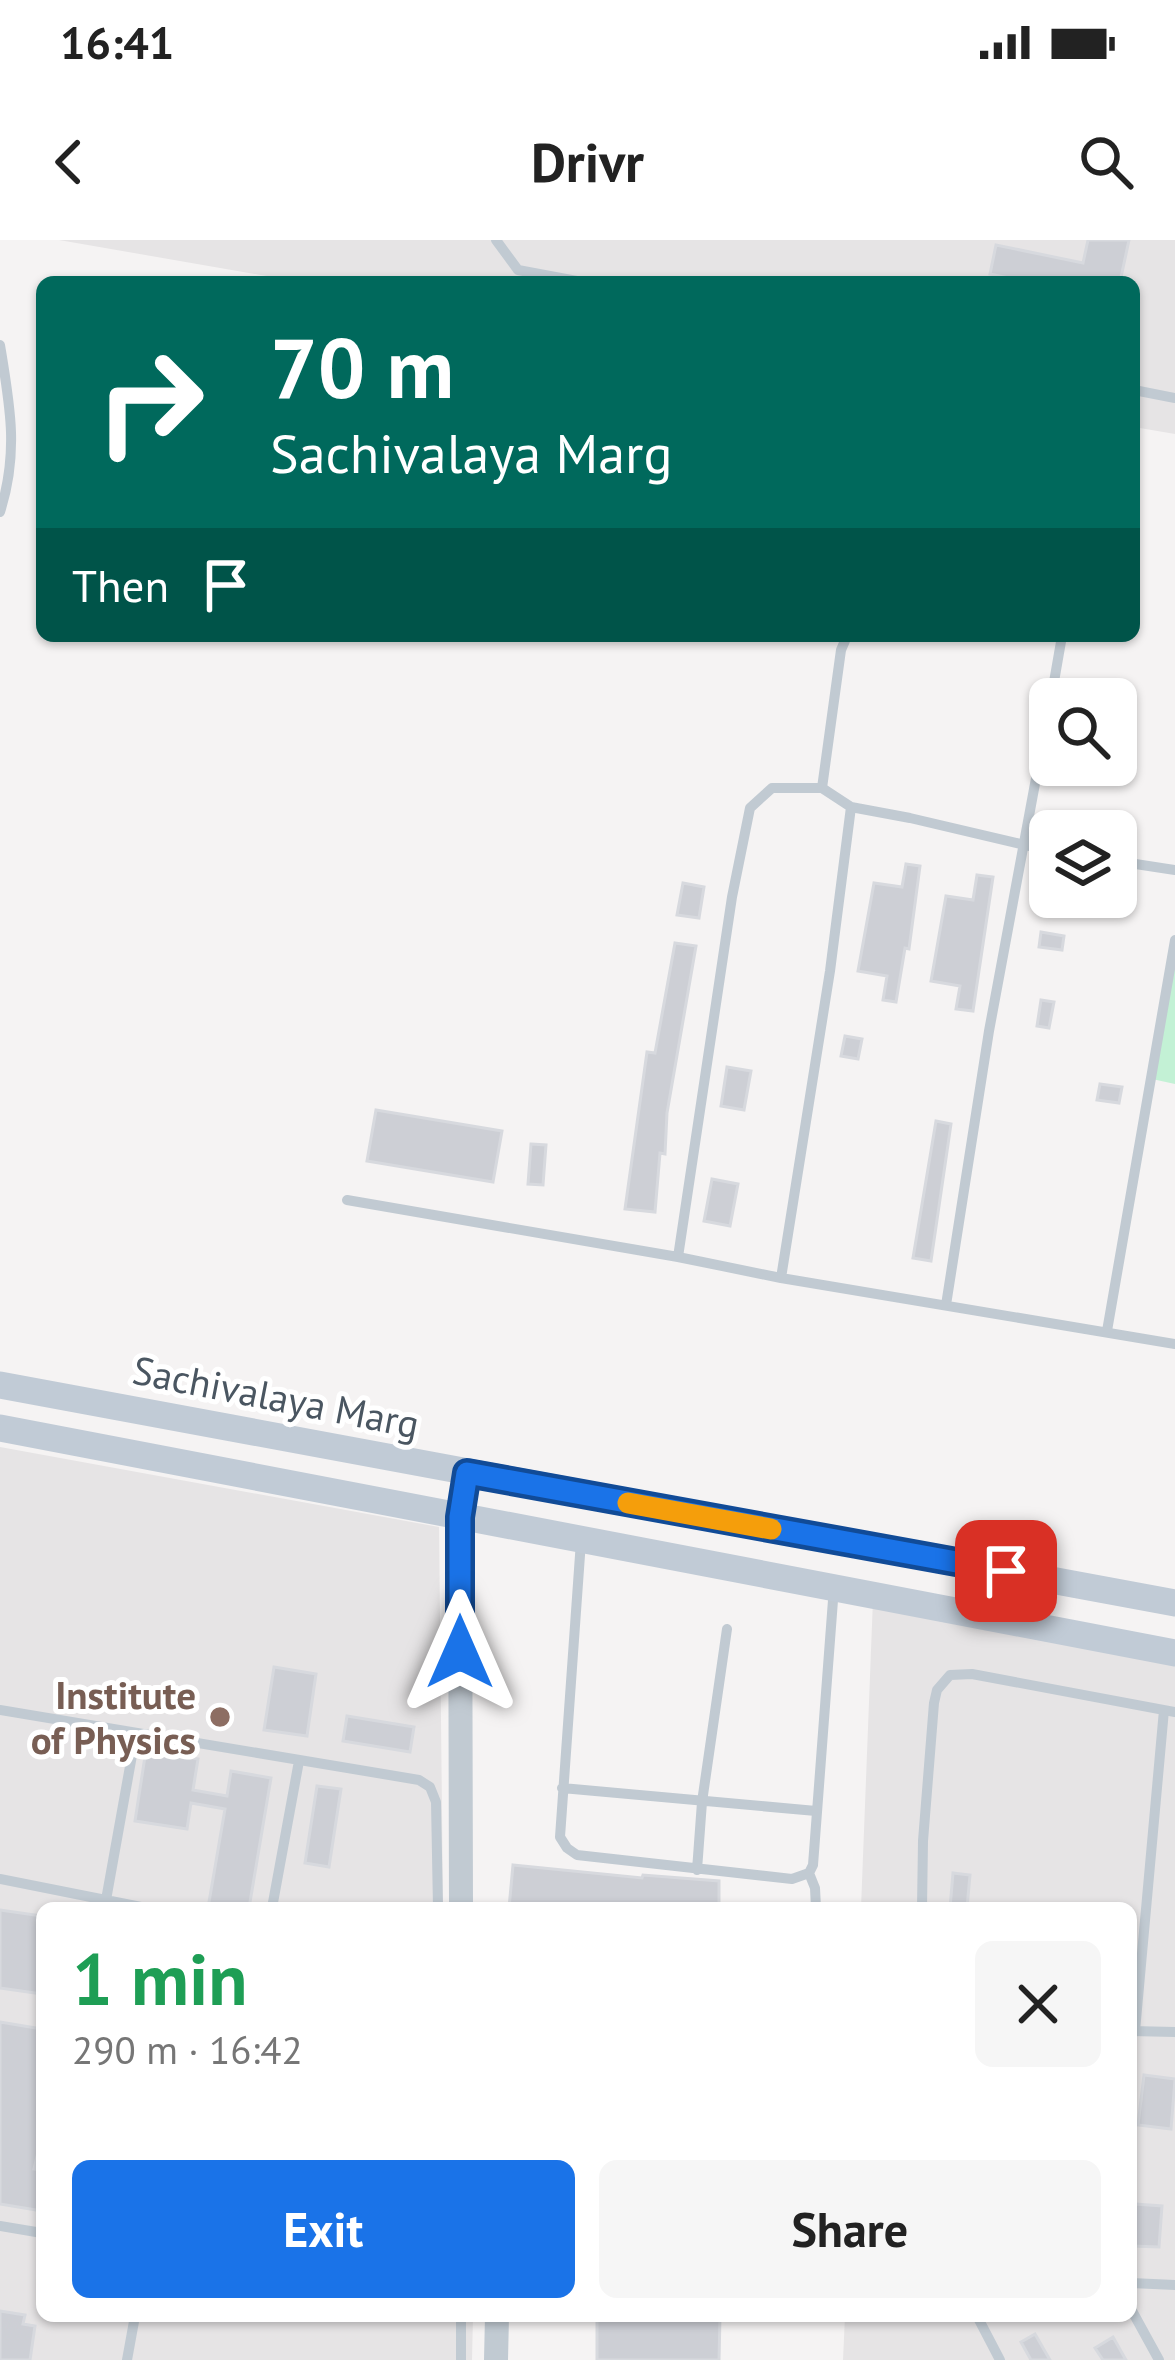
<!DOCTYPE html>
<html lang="en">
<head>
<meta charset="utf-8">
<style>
  body { margin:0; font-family:"PT Sans",sans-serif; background:#f6f6f6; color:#222; height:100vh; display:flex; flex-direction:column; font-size:45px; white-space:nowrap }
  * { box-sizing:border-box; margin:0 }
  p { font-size:39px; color:#767676 }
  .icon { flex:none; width:66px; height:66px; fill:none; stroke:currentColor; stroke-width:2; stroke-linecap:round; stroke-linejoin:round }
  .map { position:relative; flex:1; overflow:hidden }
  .drawer { position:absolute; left:36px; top:1662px; width:1101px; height:420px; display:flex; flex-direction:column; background:#fff; border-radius:18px; box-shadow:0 3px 9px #0004 }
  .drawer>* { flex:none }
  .hud { position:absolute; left:36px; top:36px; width:1104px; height:366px; border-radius:18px; box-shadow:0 3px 9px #0004; background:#00695c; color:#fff; overflow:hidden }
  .controls { position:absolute; left:1029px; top:438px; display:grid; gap:24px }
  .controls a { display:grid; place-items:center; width:108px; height:108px; border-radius:18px; background:#fff; box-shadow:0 3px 9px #0004; font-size:60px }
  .pin { position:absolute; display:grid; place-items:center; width:102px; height:102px; color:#fff; margin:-51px; border-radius:24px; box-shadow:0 6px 18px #0006 }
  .me { position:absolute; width:132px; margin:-66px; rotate:0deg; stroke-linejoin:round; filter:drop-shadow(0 0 9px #0008) }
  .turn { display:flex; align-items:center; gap:42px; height:252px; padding:0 36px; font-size:54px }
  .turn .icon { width:156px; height:156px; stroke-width:2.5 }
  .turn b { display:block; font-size:84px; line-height:102px }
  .then { display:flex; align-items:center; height:114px; padding:0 36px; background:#0003; gap:24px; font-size:45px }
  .round { display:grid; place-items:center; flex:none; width:126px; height:126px; border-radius:18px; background:#f6f6f6 }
  .overview { display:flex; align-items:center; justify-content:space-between; height:204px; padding:0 36px }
  h1 { font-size:72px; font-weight:700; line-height:90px; color:#1e9e55 }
  .cta { display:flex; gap:24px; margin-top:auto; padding:24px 36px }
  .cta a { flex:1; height:138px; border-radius:18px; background:#1a73e8; color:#fff; font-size:48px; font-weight:700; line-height:138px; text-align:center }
  .cta a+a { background:#f6f6f6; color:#222 }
  .status { display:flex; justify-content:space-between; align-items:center; height:84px; padding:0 60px; background:#fff; direction:ltr }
  .status svg { height:33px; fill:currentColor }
  header { display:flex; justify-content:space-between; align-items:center; height:156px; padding:0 36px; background:#fff; font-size:54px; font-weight:700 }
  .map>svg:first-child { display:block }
  .education { fill:#e6e4e5 }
  .green { fill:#c3f1d5 }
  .building { fill:#cdcfd5; stroke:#d7d9de; stroke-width:3 }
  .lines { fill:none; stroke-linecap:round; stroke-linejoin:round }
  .service { stroke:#c1cad2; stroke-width:10 }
  .tertiary { stroke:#c1cad2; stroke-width:24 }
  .secondary { stroke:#c1cbd6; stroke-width:27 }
  .route-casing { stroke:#114b97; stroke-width:30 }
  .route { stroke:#1a73e8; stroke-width:21 }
  .slow { stroke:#f59e0b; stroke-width:21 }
  .education-dot { fill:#8d6e63; stroke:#fff; stroke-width:4.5 }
  .labels { text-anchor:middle; stroke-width:10; stroke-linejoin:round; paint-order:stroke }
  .street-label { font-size:39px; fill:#4a5661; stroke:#fff }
  .education-label { font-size:39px; font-weight:bold; fill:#785e54; stroke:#fff; text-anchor:end }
</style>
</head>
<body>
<div class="status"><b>16:41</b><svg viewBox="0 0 49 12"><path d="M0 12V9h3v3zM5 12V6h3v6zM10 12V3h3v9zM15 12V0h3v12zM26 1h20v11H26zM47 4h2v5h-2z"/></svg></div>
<header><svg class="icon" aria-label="back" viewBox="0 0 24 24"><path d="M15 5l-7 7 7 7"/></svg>Drivr<svg class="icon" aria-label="search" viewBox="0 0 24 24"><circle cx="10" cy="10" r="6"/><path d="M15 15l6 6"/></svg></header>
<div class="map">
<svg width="1175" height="2120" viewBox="0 0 1175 2120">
  <rect width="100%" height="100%" fill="#f5f3f3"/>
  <path class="education" d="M 59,0 L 1175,0 L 1175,194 L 1134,187 L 1134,42 L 301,42 Z
    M 0,1207 L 439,1287 L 443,1668 L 42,1668 L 42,2076 L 473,2076 L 472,2120 L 0,2120 Z
    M 873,1359 L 1175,1418 L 1175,2120 L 843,2120 L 845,2076 L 1131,2076 L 1131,1668 L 861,1668 Z"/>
  <path class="green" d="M 1175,706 L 1175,844 L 1152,839 Z"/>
  <path class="building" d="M 1088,0 L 1129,0 L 1120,42 L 1027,42 L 990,34 L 996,5 L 1083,23 Z
    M 906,624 L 920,626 L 909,709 L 905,708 L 896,762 L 883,760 L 887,736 L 858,731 L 874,643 L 902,647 Z
    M 977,635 L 993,637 L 973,771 L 956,769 L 960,746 L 931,741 L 946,656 L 973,660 Z
    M 683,643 L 704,647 L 699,678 L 677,675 Z
    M 1041,692 L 1064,696 L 1062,710 L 1039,707 Z
    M 675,703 L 696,706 L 667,873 L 665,914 L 660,913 L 655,972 L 625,969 L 647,812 L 655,813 Z
    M 1041,760 L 1054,762 L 1049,788 L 1037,786 Z
    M 845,796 L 862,799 L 858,819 L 841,816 Z
    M 727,827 L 751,831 L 744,870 L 721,866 Z
    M 1100,844 L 1122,847 L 1119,863 L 1097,860 Z
    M 376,870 L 502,891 L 493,942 L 367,921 Z
    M 936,881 L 951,884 L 931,1021 L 913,1018 Z
    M 531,904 L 546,905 L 543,945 L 528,944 Z
    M 712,939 L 738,944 L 730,986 L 704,981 Z
    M 274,1427 L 316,1434 L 307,1496 L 264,1490 Z
    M 347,1476 L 414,1487 L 410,1512 L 343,1501 Z
    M 146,1510 L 198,1519 L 193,1550 L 227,1556 L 231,1531 L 271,1538 L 249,1668 L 208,1668 L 225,1569 L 191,1563 L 187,1589 L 135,1581 Z
    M 317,1546 L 341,1549 L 329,1627 L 305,1623 Z
    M 513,1625 L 642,1638 L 643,1635 L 719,1641 L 719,1668 L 509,1668 Z
    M 953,1633 L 970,1635 L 967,1668 L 950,1668 Z
    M 0,1670 L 42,1676 L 42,1754 L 0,1748 Z
    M 0,1782 L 42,1789 L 42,1895 L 34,1929 L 42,1930 L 42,1971 L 0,1964 Z
    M 1144,1835 L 1175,1839 L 1171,1889 L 1138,1885 Z
    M 1135,1964 L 1162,1966 L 1159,2007 L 1132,2006 Z
    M 0,2071 L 25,2075 L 23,2084 L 35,2086 L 30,2120 L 0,2120 Z
    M 597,2076 L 720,2076 L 719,2120 L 597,2120 Z
    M 1035,2094 L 1050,2120 L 1031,2120 L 1021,2102 Z
    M 1113,2097 L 1126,2120 L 1103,2120 L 1095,2108 Z"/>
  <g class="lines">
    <path class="service" d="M 496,0 L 518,30 L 582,42
      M 0,105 C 10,166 19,212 0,272
      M 1134,150 L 1175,158
      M 847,396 L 841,410 L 822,548 L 851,567 L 830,731 L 781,1038 L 1175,1104
      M 1051,459 L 1062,396
      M 851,567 L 910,578 L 1050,611
      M 1116,621 L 1175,630
      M 347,960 L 678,1017
      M 781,1038 L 678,1017 L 732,657 L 750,568 L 772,548 L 822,548
      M 946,1065 L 989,791 L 1050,463
      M 1107,1091 L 1175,700
      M 581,1301 L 560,1597 L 567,1608 L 577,1615 L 792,1639 L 809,1633 L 813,1625 L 834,1347
      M 0,1470 L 419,1540 L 430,1547 L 436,1562 L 438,1668
      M 562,1548 L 816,1571
      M 697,1630 L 702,1562 L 727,1389
      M 809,1633 L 815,1648 L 816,1668
      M 0,1639 L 146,1668
      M 106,1660 L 136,1493
      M 272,1668 L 299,1521
      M 922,1668 L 923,1601 L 934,1463 L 937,1450 L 950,1435 L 972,1434 L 1175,1472
      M 1131,1791 L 1175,1792
      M 1135,1791 L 1164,1470
      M 0,1986 L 42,1993
      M 1131,2043 L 1175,2045
      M 1131,2069 L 1159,2120
      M 977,2076 L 1000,2120
      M 127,2120 L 135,2076
      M 461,2120 L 461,2076"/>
    <path class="tertiary" d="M 461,1668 L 460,1277 L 467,1233
      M 496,2120 L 497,2076"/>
    <path class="secondary" d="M 0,1145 L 1175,1363
      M 0,1188 L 1175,1413"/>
  </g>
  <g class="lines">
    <defs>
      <path id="route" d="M 460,1412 L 460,1277 L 467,1233 L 1006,1331"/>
    </defs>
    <use href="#route" class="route-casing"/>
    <use href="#route" class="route"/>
    <path class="slow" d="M 628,1263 L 771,1289"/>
  </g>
  <circle class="education-dot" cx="220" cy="1477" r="12"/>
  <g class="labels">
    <g class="street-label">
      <text transform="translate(276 1157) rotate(11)" y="14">Sachivalaya Marg</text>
    </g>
    <g class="education-label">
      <text x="196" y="1469">Institute<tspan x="196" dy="45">of Physics</tspan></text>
    </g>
  </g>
</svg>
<div class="controls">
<a><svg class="icon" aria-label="search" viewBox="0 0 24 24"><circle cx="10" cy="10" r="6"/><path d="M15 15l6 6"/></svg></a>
<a><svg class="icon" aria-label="layers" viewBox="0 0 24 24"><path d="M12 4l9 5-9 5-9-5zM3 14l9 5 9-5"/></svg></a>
</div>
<div class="pin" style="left:1006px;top:1331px;background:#d93025"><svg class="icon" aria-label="arrive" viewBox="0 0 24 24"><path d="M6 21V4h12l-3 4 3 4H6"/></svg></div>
<svg class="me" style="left:460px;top:1412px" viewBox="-20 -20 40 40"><path d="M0-17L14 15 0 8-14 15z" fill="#1a73e8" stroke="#fff" stroke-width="4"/></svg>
<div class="hud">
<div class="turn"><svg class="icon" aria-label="right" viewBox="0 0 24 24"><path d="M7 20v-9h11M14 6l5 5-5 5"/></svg><div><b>70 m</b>Sachivalaya Marg</div></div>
<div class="then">Then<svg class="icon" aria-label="arrive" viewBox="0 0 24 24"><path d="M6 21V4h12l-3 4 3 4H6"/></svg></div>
</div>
<section class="drawer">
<div class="overview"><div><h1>1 min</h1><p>290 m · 16:42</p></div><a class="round"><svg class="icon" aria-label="close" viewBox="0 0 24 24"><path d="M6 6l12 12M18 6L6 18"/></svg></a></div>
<div class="cta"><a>Exit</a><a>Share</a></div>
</section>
</div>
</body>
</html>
